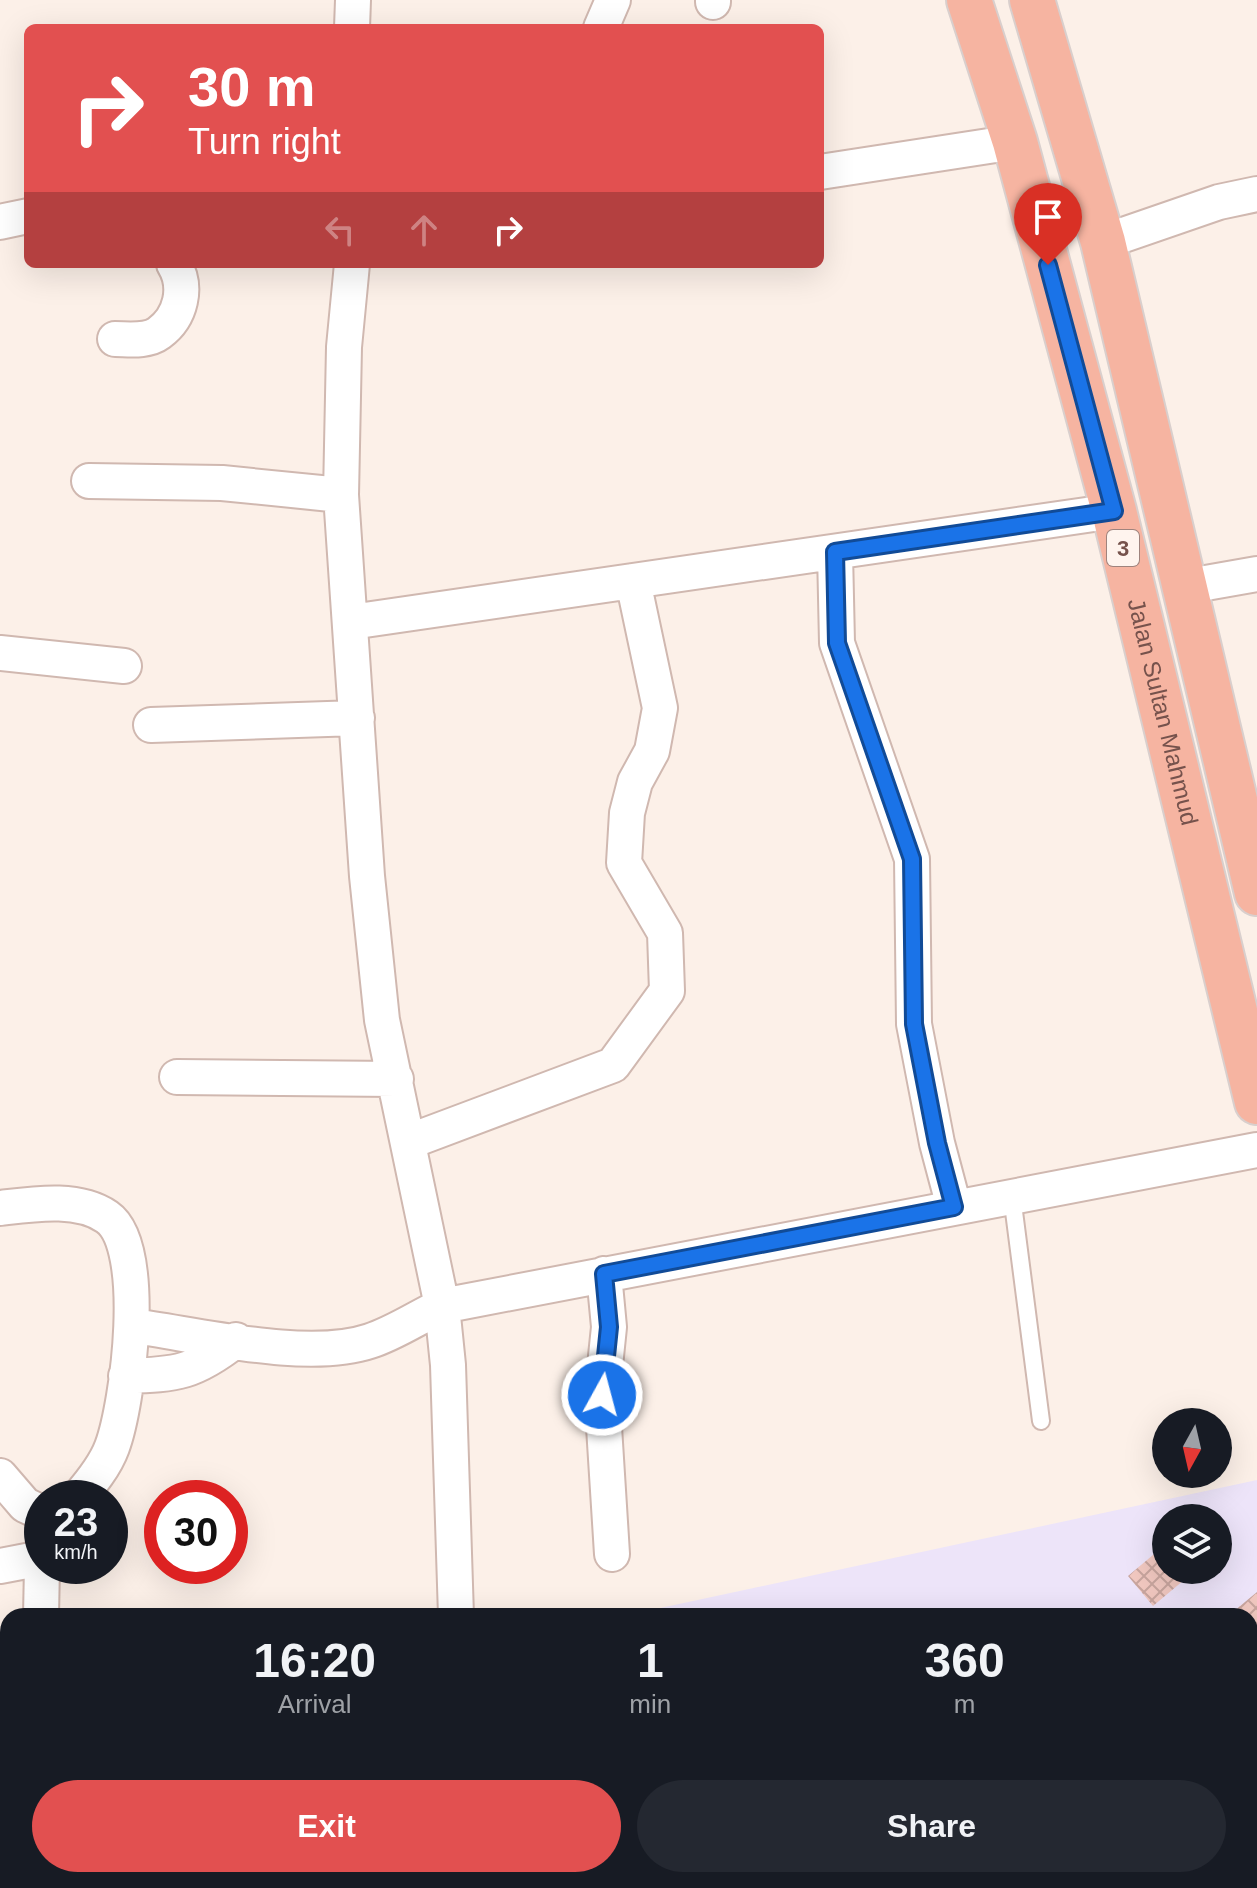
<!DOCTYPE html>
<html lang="en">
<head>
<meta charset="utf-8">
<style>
  body { margin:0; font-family:Arial,sans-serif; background:#242831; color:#f1f3f6; height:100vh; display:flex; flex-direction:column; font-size:30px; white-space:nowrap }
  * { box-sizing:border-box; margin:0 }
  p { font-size:26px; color:#9ea1a6 }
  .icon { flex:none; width:44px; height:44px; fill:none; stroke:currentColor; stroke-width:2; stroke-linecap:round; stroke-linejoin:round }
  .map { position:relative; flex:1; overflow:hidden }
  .panel { position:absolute; left:0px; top:1608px; width:1258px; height:280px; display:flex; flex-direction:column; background:#171b24; border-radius:24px 24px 0 0; box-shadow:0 8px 32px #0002 }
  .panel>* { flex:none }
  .top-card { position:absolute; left:24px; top:24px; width:800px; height:244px; border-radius:12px; box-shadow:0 8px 32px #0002; background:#e25050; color:#fff; overflow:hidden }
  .needle { width:52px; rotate:188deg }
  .tools { position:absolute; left:1152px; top:1408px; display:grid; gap:16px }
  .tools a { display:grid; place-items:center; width:80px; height:80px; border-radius:50%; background:#171b24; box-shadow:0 8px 32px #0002; font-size:40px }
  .speed { position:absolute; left:24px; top:1480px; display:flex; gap:16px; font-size:40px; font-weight:700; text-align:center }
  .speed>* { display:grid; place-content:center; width:104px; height:104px; border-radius:50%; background:#171b24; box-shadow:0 8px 32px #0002; line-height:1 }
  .speed small { font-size:20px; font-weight:400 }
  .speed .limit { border:12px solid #d22; background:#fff; color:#111 }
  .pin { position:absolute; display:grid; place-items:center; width:68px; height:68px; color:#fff; margin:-82px -34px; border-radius:50% 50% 50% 0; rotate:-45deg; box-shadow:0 0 8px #0007 }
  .pin .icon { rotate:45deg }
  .me { position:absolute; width:88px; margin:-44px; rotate:7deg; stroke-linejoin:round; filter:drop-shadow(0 0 6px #0008) }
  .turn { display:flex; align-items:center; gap:28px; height:168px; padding:0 32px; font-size:36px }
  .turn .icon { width:104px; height:104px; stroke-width:2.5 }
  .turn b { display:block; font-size:56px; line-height:68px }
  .lanes { display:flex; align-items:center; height:76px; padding:0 32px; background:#0003; justify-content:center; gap:40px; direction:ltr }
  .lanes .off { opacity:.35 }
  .eta { display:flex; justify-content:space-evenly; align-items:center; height:136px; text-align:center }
  .eta b { font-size:48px; font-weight:700; line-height:56px }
  .action { display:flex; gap:16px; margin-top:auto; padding:16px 32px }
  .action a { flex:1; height:92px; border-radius:48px; background:#e25050; color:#fff; font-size:32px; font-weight:700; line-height:92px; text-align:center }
  .action a+a { background:#242831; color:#f1f3f6 }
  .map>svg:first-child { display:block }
  .education { fill:#ede4f9; fill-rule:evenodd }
  .building { fill:url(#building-cross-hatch) }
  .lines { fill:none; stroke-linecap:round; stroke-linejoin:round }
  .service-casing { stroke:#d0b8b0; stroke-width:20 }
  .minor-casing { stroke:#d0b8b0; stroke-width:38 }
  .trunk-casing { stroke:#d9cfcd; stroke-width:48 }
  .path { stroke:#d6aba3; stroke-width:5; stroke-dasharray:2 6; stroke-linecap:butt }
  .service { stroke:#fff; stroke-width:16 }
  .minor { stroke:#fff; stroke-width:34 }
  .trunk { stroke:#f6b4a1; stroke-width:44 }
  .route-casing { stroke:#114b97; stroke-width:20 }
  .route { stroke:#1a73e8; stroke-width:14 }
  .labels { text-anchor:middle; stroke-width:8; stroke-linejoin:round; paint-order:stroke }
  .shield { fill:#fff4ee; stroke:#9f837d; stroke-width:2 }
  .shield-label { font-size:22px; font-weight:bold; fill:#76524c }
  .street-label { font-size:24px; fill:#76524c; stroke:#fff4ee }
</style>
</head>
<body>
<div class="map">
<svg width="1257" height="1888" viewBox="0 0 1257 1888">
  <defs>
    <pattern id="building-cross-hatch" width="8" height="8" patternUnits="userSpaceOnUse" patternTransform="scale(2)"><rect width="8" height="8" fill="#f1c8c0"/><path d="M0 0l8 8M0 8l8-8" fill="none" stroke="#c8a59e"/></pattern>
  </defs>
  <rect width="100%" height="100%" fill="#fcf0e8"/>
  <path class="education" d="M 1257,1480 L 1257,1888 L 473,1888 L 470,1880 L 1250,1880 L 1250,1616 L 623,1616 ZM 1166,1518 L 1218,1518 L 1218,1570 L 1166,1570 Z"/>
  <path class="building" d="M 1166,1544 L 1166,1570 L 1196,1570 L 1153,1606 L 1128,1576 Z
    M 1257,1592 L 1257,1669 L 1250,1674 L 1250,1616 L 1228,1616 Z
    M 1250,1801 L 1257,1810 L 1257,1850 L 1250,1856 Z
    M 931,1880 L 999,1880 L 989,1888 L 921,1888 Z
    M 1100,1880 L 1129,1880 L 1136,1888 L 1107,1888 Z"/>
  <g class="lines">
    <defs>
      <path id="service" d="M 1012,1196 L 1041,1421
        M 1250,1722 L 1257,1716
        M 1250,1767 L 1257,1775"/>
      <path id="minor" d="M 713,2 L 713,0
        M 352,28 L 353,0
        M 601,28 L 613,0
        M 820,172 L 1015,142
        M 0,222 L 28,216
        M 1103,242 L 1219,202 L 1257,194
        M 352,264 L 344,347 L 341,495 L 367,876 L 382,1020 L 442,1306 L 448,1365 L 456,1616
        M 115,339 C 128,339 147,342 159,333 C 181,317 188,287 174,264
        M 89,481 L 222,483 L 341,495
        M 835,552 L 837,643 L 912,859 L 914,1024 L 937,1143 L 954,1207
        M 1183,587 L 1257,574
        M 351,622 L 1114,511
        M 0,653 L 124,666
        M 151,725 L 357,718
        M 177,1077 L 396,1079
        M 408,1142 L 613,1065 L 667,991 L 665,933 L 624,863 L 627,813 L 635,782 L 652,751 L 660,708 L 633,581
        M 0,1208 C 34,1204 78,1197 107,1217 C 149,1246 128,1404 112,1447 C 105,1466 91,1483 78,1498
        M 604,1274 L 609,1327 L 602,1395 L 612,1554
        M 133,1326 C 200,1335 308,1362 370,1341 C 395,1333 418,1317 442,1306 L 1257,1150
        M 126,1376 C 177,1375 195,1372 236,1340
        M 0,1476 L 25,1505 L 42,1513
        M 0,1566 L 42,1558
        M 41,1616 L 42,1566
        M 408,1888 L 431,1880"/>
      <g id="trunk">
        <path id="s1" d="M 969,0 L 1015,142 L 1114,511 L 1257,1102"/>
        <path d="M 1032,0 L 1103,242 L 1257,893"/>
      </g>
    </defs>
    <use href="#service" class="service-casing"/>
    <use href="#minor" class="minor-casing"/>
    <use href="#trunk" class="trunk-casing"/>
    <path class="path" d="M 1189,1880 L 1196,1888"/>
    <use href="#service" class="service"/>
    <use href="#minor" class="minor"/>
    <use href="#trunk" class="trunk"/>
  </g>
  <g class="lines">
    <defs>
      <path id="route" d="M 602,1395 L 609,1327 L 604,1274 L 954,1207 L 937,1143 L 914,1024 L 912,859 L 837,643 L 835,552 L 1114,511 L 1048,265"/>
    </defs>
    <use href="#route" class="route-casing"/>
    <use href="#route" class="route"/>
  </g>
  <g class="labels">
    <rect class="shield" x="1107" y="530" width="32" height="36" rx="6"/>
    <g class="shield-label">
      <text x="1123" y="556">3</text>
    </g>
    <g class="street-label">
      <text dy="8" stroke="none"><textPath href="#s1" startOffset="738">Jalan Sultan Mahmud</textPath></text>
    </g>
  </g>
</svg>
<div class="tools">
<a><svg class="needle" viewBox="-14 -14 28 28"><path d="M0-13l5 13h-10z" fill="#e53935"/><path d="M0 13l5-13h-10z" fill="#9ea1a6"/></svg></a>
<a><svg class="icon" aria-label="layers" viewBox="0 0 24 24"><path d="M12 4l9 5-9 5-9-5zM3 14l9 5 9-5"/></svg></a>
</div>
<div class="speed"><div>23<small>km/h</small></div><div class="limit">30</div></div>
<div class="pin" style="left:1048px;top:265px;background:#d93025"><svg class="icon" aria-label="arrive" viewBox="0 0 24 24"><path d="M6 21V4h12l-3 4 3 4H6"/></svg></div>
<svg class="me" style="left:602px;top:1395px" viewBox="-20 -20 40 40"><circle r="17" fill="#1a73e8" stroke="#fff" stroke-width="3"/><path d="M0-11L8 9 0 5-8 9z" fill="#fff"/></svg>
<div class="top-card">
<div class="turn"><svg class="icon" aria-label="right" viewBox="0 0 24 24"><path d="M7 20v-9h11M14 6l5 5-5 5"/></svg><div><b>30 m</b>Turn right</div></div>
<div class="lanes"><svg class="icon off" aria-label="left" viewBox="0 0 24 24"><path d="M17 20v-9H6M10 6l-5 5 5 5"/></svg><svg class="icon off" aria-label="ahead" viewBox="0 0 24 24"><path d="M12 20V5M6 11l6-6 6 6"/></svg><svg class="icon" aria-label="right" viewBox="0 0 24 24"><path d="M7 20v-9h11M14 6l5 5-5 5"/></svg></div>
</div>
<section class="panel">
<div class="eta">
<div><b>16:20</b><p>Arrival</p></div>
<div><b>1</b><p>min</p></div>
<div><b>360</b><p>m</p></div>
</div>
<div class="action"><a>Exit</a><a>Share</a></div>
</section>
</div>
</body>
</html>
